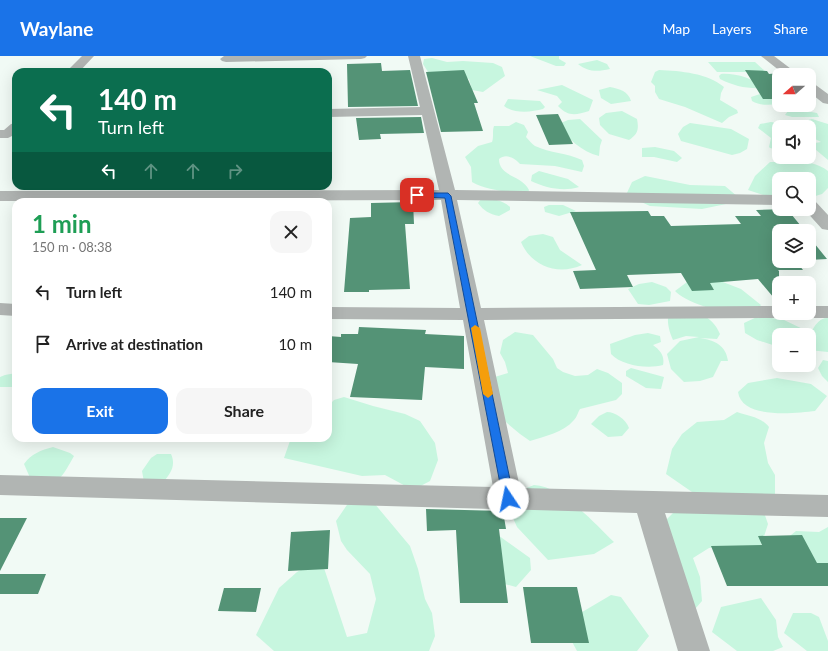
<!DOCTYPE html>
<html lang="en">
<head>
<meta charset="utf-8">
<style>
  body { margin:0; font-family:Lato,sans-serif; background:#f6f6f6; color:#222; height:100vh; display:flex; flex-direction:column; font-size:15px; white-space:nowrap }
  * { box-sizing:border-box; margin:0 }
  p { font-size:13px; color:#767676 }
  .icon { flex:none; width:22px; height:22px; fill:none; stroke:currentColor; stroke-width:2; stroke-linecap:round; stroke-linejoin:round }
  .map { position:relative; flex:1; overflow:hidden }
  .sheet { position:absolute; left:12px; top:142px; width:320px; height:244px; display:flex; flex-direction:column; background:#fff; border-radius:12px; box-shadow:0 4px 16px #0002 }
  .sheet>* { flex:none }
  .top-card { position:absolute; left:12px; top:12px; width:320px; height:122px; border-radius:12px; box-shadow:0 4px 16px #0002; background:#0b6e4f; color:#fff; overflow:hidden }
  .needle { width:26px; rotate:249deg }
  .buttons { position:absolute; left:772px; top:12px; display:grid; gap:8px }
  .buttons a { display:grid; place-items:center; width:44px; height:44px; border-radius:8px; background:#fff; box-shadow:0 4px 16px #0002; font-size:20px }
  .pin { position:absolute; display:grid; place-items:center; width:34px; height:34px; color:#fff; margin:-17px; border-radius:8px; box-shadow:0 2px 6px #0006 }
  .me { position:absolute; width:44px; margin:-22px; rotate:349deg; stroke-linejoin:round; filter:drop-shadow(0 0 3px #0008) }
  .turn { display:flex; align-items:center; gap:14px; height:84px; padding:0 20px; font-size:18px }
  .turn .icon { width:52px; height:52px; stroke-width:2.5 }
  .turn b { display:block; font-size:28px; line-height:34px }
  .lanes { display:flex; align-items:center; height:38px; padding:0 20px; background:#0003; justify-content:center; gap:20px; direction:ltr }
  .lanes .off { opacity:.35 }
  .round { display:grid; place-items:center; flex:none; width:42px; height:42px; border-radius:12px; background:#f6f6f6 }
  .headline { display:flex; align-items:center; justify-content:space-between; height:68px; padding:0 20px }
  h1 { font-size:24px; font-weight:700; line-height:30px; color:#1e9e55 }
  .action { display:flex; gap:8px; margin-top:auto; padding:8px 20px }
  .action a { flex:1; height:46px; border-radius:12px; background:#1a73e8; color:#fff; font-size:16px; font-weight:700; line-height:46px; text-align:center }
  .action a+a { background:#f6f6f6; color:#222 }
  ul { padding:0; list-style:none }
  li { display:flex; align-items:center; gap:12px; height:52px; padding:0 20px }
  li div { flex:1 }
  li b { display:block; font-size:15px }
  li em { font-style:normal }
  header { display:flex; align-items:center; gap:24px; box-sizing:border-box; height:56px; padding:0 20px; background:#1a73e8; color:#fff }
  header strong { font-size:19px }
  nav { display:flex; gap:22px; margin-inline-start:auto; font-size:14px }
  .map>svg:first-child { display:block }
  .green { fill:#c7f6df }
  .building { fill:#549376 }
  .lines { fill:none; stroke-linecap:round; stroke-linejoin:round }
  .minor { fill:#b1b5b3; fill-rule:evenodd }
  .route { fill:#1a73e8; stroke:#114b97 }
  .slow { fill:#f59e0b }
</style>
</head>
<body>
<header>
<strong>Waylane</strong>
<nav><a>Map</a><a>Layers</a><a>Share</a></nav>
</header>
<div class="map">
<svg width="828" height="595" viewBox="0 0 828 595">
  <rect width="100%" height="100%" fill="#f1faf5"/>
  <path class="green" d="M 530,0 L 559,0 L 559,3 L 566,7 L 564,10 L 556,10 Z
    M 432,2 L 447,6 L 463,5 L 493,7 L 502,11 L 505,20 L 483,36 L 472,34 L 469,23 L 457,18 L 428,16 L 423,8 L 424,3 Z
    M 597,4 L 607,8 L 610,13 C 597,16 588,16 578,8 Z
    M 708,6 L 755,6 L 766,16 L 717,16 Z
    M 659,14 C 681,15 707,17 724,31 L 721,37 L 720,44 L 737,54 L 738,57 L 729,61 L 722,67 L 685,51 L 659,43 L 655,36 L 655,30 L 651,26 L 655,16 Z
    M 721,18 C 734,17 755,22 763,32 C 747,33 734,30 720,23 L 719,20 Z
    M 562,29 L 593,44 L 589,55 C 576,59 568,61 558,50 L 562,46 L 557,40 L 537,34 Z
    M 610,31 C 620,33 628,35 631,45 L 611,48 L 601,42 L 599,34 Z
    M 760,38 L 774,41 L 779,45 L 779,48 C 770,49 760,50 752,45 L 751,41 Z
    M 508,43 L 540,45 L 545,51 L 543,53 C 532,56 514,58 504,50 Z
    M 794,53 L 817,57 L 819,61 L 792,61 L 785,59 L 788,55 Z
    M 622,55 L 637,63 C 639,73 638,78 629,84 L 609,78 L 600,69 L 599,62 L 606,57 Z
    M 580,63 L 602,84 L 600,90 L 599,100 C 581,96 569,82 556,69 L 568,64 Z
    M 812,63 L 828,68 L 828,104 L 809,88 L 821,86 L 809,80 L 809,71 L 799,71 L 801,66 Z
    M 516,66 L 524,69 L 528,76 L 526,81 C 529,84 532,88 535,90 C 550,97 567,97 582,104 L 584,110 L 582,116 L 555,110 L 520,108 C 515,102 506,97 499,103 C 499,121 522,119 529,134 L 528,137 C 509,136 488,135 472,126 L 471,111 L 465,101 L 478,90 L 492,86 C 494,80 492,75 494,70 L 509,70 Z
    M 771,66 L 784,68 L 790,71 L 779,71 L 779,94 L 770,92 L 769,91 L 771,82 L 758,72 L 760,68 Z
    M 690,67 L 731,73 L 749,83 L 747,93 L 740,97 L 732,99 L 681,85 L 678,78 L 683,71 Z
    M 655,91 L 674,95 L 682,102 L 677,106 L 654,101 L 642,101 L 642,92 Z
    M 770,106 C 789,106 812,102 828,115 L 828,132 L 822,138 L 809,142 L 809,123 L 779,123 L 779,144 L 748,134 L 755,120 Z
    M 539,115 L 568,123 L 579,131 C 563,136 546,132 531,125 L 532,119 Z
    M 645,120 L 690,129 L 725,130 L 738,141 L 726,148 L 702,153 L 650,150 L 626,139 L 632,126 Z
    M 481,143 C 493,143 501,143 510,151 L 510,154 L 499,160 C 489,158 484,155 478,147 Z
    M 549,149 L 563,149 L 576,155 L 559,160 L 545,156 L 544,151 Z
    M 543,178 L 553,181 L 560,194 L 582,209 C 558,220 531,210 521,186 L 529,180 Z
    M 691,223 L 715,223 L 741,233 L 761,249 C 759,251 757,254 754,256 C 740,265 685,247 675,235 Z
    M 652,226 L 666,231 L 671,236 L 670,245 L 649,249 L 638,248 L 628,233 L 639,228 Z
    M 675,251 C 694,255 712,258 720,278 L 717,283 L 700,282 C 714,284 726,289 728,305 L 721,305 L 713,321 L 700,325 L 684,326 L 671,313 L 667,298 L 680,285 L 699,281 L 686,280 L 673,284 C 669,275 663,257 675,251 Z
    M 759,260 L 784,264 L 807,275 L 813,273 C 816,267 822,261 828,262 L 828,296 L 809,294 L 809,279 L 779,279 L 779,291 L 757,284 L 745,277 L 744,267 Z
    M 515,276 L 533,279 L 553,303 L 557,312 L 563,316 L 575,320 L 588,319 L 597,313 L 608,317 L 622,327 L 622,338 L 616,344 L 580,353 C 578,356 577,361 574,364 C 563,377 545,380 530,385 L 520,378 L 489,352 L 488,323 L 508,317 L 505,306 L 500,297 L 503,284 Z
    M 648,277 L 660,280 L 661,286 L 653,289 C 660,294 665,300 663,309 C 648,313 622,310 611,298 L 610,288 L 635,279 Z
    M 823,304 L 828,305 L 828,326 L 822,320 L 818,312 Z
    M 631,312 L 664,321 L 661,333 L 646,332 L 626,320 L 626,315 Z
    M 16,317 L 16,331 L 0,331 L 0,321 L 5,319 Z
    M 777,322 L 811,328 L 827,340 L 815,355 C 796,357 742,364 738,336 L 748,327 Z
    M 344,341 L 373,350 L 405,358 L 420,365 L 435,387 L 438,404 L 430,425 L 413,434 L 385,419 L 362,420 L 284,402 L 291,382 L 328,382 L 328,350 L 334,344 Z
    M 607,356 C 615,356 626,363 629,372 L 622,380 L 608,381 L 591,368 L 599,360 Z
    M 737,356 C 749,360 761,361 769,371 L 764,387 L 768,407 L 775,419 L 775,438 L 760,445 L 768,468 L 760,493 L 725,490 L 709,492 L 693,502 L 700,521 L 702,545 L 689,560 L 666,464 L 673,457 L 698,444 L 692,436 L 666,418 L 672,393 L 682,378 L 697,366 L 724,364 Z
    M 53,391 L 70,397 L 74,400 C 59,426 62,426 31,424 L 24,408 C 31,398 41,394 53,391 Z
    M 157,398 L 171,398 C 176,409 171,417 164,425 L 144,426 L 142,415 L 151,402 Z
    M 534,429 C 562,430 594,467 614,486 L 594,498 L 548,504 L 517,471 L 513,462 L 517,443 L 524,433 Z
    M 351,443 L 374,447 L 410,490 L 418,513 L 425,543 L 432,557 L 435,580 L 429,595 L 274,595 L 256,579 L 279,532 L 297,516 L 321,503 L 347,581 L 367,577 L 376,543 L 370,518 L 347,494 L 341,485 L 336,465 Z
    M 828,471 L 828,515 L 814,513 L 786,483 L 796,475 L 819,476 Z
    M 491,474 L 530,502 L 531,514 L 516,531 L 486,523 Z
    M 611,539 L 621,541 L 649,580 L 637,595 L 577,595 L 570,582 L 572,562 Z
    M 761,542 L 776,564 L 778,581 L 783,591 L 773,595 L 737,595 L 712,576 L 721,551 Z
    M 793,557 L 811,557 L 819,561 L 828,585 L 828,595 L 807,595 L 784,577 Z"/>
  <path class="building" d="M 381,7 L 382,15 L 410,14 L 418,50 L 348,51 L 347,8 Z
    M 464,14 L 478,47 L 474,47 L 483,75 L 441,76 L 426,16 Z
    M 745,14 L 767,15 L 769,18 L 779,17 L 779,43 L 763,43 Z
    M 558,58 L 573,88 L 549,89 L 536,59 Z
    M 421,61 L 424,77 L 380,78 L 381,83 L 359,84 L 356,62 Z
    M 413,146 L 414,168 L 405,168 L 410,233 L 369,234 L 369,236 L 344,236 L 350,162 L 371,161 L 371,147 Z
    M 787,153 L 805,175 L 779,175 L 779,205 L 796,205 L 803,214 L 778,214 L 779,215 L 779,248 L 758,223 L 710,227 L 714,234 L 692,235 L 681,217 L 627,219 L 633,231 L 580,233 L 573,215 L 596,214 L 570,156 L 648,155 L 651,160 L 664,160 L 671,170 L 741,168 L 735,160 L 761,160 L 756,154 Z
    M 809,179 L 810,182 L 827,203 L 809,204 Z
    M 359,271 L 426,274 L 425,278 L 464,280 L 464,313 L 425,311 L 422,344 L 350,341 L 358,308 L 328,306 L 328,280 L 341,281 L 341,278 L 358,278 Z
    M 426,453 L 503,455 L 506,473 L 499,473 L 508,547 L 460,547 L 456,474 L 427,475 Z
    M 0,462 L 27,462 L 0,515 Z
    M 330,474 L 328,513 L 288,515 L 291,476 Z
    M 802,479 L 817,507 L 828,507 L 828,530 L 727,530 L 711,490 L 762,489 L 758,480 Z
    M 0,518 L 46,518 L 38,538 L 0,538 Z
    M 523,531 L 577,531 L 589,587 L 531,587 Z
    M 224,532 L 261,532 L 256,556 L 218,555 Z"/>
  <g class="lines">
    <path class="minor" d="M 82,0 L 94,0 L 79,16 L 66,16 Z
      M 224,0 L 367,0 L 365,2 L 361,3 L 226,6 L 222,5 L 220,3 Z
      M 408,0 L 420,0 L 455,134 L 779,139 L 779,149 L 457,144 L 481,252 L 779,250 L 779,257 L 789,257 L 786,260 L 779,262 L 484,264 L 520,432 L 828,439 L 828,461 L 665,457 L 710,595 L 678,595 L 637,457 L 0,439 L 0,419 L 493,431 L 463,264 L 328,263 L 328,251 L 460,252 L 441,144 L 0,145 L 0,135 L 439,134 L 422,59 L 328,61 L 328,53 L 420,51 Z
      M 761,0 L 774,0 L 799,19 L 785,19 Z
      M 809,26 L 813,27 L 828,38 L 828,48 L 823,47 L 809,36 Z
      M 16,67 L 16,78 L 8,82 L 0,82 L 0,74 L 4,74 L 11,68 Z
      M 809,144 L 815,145 L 828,159 L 828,174 L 822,173 L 804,153 L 809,153 Z
      M 0,247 L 16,248 L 16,260 L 0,259 Z
      M 809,250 L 828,250 L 828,262 L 809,262 L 802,260 L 799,257 L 809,257 Z"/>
  </g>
  <path class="route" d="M 448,137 L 451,140 L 514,443 L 512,446 L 508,447 L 505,446 L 503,443 L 445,142 L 417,141 L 414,139 L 417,137 Z"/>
  <path class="slow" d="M 475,269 L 480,272 L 493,338 L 488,342 L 483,338 L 471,272 Z"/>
</svg>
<div class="buttons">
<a><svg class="needle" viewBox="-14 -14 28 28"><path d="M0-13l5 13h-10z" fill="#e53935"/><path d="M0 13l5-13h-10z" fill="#767676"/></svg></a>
<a><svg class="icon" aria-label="sound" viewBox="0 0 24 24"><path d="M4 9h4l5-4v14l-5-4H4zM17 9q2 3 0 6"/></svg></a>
<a><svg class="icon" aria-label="search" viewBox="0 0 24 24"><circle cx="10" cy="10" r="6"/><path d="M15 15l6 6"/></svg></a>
<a><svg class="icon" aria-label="layers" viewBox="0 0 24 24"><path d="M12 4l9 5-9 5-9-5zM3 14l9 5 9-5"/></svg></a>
<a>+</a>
<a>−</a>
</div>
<div class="pin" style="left:417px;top:139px;background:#d93025"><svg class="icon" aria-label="arrive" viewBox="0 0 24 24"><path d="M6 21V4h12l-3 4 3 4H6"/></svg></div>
<svg class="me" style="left:508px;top:443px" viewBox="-20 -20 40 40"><circle r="19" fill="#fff"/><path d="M0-13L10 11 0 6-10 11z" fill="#1a73e8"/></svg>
<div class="top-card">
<div class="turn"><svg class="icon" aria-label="left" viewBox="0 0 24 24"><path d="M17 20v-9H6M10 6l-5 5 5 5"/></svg><div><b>140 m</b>Turn left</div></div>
<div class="lanes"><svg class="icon" aria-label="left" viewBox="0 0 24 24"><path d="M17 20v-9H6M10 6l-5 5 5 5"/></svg><svg class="icon off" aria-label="ahead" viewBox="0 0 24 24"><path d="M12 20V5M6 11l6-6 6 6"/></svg><svg class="icon off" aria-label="ahead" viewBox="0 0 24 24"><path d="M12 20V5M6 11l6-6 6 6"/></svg><svg class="icon off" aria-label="right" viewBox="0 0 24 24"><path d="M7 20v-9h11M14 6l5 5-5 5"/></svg></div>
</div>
<section class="sheet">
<div class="headline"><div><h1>1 min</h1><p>150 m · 08:38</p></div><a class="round"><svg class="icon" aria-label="close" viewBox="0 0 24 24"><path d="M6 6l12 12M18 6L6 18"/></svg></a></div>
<ul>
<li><svg class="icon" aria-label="left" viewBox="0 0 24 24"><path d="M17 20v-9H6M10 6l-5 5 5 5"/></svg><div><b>Turn left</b></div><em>140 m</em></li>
<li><svg class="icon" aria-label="arrive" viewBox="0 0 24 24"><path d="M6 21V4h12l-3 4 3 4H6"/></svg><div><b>Arrive at destination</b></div><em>10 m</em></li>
</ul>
<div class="action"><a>Exit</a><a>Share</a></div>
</section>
</div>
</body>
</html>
